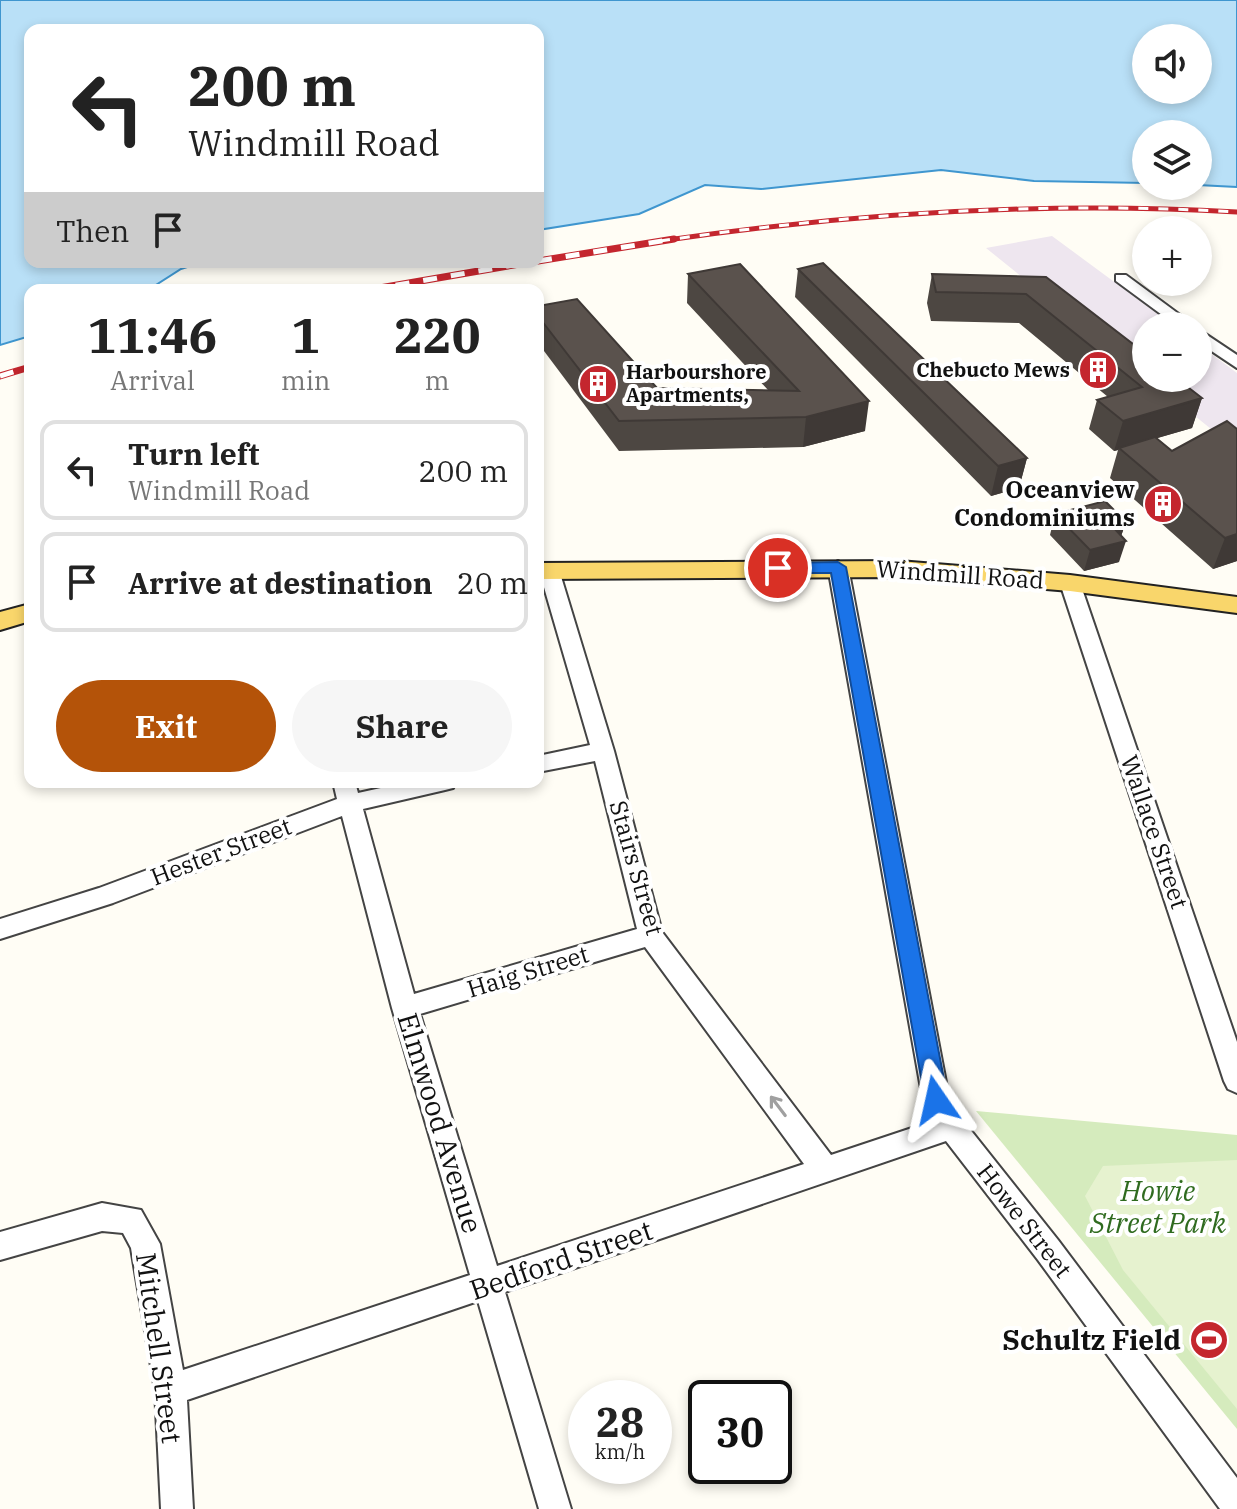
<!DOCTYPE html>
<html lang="en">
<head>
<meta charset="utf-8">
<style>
  body { margin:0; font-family:"IBM Plex Serif",serif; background:#f6f6f6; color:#222; height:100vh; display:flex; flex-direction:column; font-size:30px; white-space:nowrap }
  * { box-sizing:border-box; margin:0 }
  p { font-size:26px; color:#767676 }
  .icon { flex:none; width:44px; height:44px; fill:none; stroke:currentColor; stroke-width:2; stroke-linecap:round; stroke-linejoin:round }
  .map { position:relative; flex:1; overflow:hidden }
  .side { position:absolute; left:24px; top:284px; width:520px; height:504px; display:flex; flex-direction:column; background:#fff; border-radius:16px; box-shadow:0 4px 12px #0003 }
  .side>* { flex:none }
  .hud { position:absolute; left:24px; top:24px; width:520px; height:244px; border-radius:16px; box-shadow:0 4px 12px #0003; background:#fff; color:#222; overflow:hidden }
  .tools { position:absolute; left:1132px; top:24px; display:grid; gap:16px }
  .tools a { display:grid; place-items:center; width:80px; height:80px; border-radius:50%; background:#fff; box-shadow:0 4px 12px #0003; font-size:40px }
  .speed { position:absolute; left:568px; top:1380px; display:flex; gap:16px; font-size:40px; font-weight:700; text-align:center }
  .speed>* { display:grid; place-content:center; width:104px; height:104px; border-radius:50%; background:#fff; box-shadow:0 4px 12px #0003; line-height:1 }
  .speed small { font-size:20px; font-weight:400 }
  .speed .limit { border:4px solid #111; border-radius:12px; background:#fff; color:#111 }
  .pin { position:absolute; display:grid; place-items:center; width:68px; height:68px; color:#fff; margin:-34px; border:4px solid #fff; border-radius:50%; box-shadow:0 2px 8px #0007 }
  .me { position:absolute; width:88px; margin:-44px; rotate:349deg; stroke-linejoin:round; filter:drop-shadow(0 0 6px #0008) }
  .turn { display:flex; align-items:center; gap:28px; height:168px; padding:0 32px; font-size:36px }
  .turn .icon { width:104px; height:104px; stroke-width:2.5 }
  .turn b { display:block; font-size:56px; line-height:68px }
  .then { display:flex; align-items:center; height:76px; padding:0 32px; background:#0003; gap:16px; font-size:30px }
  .eta { display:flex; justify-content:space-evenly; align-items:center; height:136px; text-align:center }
  .eta b { font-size:48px; font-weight:700; line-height:56px }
  .primary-button { display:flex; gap:16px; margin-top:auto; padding:16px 32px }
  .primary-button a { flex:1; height:92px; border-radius:48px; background:#b45309; color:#fff; font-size:32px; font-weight:700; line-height:92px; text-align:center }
  .primary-button a+a { background:#f6f6f6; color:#222 }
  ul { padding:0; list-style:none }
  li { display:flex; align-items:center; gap:24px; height:100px; margin:0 16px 12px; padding:0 16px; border:4px solid #e0e0e0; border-radius:16px }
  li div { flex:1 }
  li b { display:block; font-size:30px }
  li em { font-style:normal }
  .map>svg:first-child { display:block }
  .industrial { fill:#eee6ef }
  .green { fill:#d5ebbd }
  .pitch { fill:#e6f2cf }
  .water { fill:#b9e0f7; stroke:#3f96cf; stroke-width:2; fill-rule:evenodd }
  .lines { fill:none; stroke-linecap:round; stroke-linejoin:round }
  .minor-casing { stroke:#444; stroke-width:4 }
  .major-casing { stroke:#222; stroke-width:4 }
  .minor { fill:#fff; fill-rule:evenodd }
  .major { fill:#f9d66b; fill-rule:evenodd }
  .rail-far1-casing { stroke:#c4262e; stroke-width:5 }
  .rail-casing { stroke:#c4262e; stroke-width:7 }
  .rail-far1 { stroke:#fff; stroke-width:3; stroke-dasharray:10; stroke-linecap:butt }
  .rail { stroke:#fff; stroke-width:5; stroke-dasharray:14; stroke-linecap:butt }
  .wall { fill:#4d4742 }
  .shaded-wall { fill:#3f3936 }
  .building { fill:#5a524d; stroke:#3f3936; stroke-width:2 }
  .oneway { stroke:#a0a0a0 }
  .route { fill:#1a73e8; stroke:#114b97; stroke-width:2 }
  .labels { text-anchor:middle; stroke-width:8; stroke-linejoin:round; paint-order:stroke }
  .far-poi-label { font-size:20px; font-weight:bold; fill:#111; stroke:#fff; text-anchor:end }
  .poi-label { font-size:24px; font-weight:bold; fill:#111; stroke:#fff; text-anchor:end }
  .street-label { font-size:24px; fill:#111; stroke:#fff }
  .near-street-label { font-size:28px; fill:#111; stroke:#fff }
  .near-park-label { font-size:28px; font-style:italic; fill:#2f6b1f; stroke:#fff }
  .near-poi-label { font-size:28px; font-weight:bold; fill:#111; stroke:#fff; text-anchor:end }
</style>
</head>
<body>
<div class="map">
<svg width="1237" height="1509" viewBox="0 0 1237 1509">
  <rect width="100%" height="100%" fill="#fffdf5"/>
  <path class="industrial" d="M 1052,236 L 1174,326 L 1146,326 L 1146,377 L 986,248 Z
    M 1198,344 L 1237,373 L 1237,450 L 1148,378 L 1198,378 Z"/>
  <path class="green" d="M 976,1111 L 1237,1135 L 1237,1429 Z"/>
  <path class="pitch" d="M 1237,1160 L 1237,1409 L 1123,1270 L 1085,1196 L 1103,1166 Z"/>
  <path class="water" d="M 0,0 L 1237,0 L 1237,187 L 1198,185 L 1198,134 L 1146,134 L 1146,183 L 1034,181 L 941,170 L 761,189 L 705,185 L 639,214 L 538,230 L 538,30 L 30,30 L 30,262 L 203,262 L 181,269 L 148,290 L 30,290 L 30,336 L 0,345 ZM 1146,38 L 1198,38 L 1198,90 L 1146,90 Z"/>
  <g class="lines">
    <defs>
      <path id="minor" d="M 1116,275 L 1126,275 L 1195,326 L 1177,326 L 1116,281 Z
        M 1198,329 L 1237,355 L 1237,368 L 1198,342 Z
        M 838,561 L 848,567 L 949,1098 L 961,1118 L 1058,1240 L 1237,1478 L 1237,1509 L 1220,1509 L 1038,1260 L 946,1141 L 505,1292 L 571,1509 L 539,1509 L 478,1301 L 187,1400 L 193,1509 L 161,1509 L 155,1390 L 131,1248 L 123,1233 L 102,1231 L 0,1260 L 0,1232 L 102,1203 L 141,1210 L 160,1244 L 183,1370 L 470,1275 L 392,1008 L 342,816 L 113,903 L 0,939 L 0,919 L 99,888 L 337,799 L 333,782 L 355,782 L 358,793 L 408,782 L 456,782 L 453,788 L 445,790 L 363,809 L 414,994 L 637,929 L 595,761 L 538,772 L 538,756 L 590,745 L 539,570 L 549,564 L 559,570 L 614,751 L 662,932 L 831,1155 L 933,1121 L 923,1100 L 828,567 ZM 645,947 L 804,1164 L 497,1266 L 420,1014 Z
        M 1070,577 L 1080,583 L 1237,1042 L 1237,1093 L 1228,1089 L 1224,1081 L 1060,583 Z"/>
      <path id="major" d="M 899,561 L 1070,575 L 1237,597 L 1237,613 L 1070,591 L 899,577 L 538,579 L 538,563 Z
        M 30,604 L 30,621 L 0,630 L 0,612 Z"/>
    </defs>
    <use href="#minor" class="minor-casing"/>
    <use href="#major" class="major-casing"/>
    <use href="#minor" class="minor"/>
    <use href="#major" class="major"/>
    <defs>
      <path id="rail-far1" d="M 660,241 C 852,213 1043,201 1237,212"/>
      <path id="rail" d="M 538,261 L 674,239
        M 368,290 L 531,262
        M 0,376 L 30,367"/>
    </defs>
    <use href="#rail-far1" class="rail-far1-casing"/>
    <use href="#rail" class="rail-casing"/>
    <use href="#rail-far1" class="rail-far1"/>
    <use href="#rail" class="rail"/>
  </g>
  <path class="wall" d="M 798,269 L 1027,458 L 1019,488 L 991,496 L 795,297 Z
    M 688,274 L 865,431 L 803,447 L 619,451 L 538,343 L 538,306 L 657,388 L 768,390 L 687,303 Z
    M 932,274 L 1046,277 L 1202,398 L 1192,428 L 1157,438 L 1172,451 L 1237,429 L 1237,561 L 1213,569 L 1110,478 L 1118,450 L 1114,451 L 1089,429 L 1097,400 L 1108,397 L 1019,323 L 931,321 L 927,303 Z
    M 1055,514 L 1126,522 L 1121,536 L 1119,562 L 1084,571 L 1050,535 Z"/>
  <path class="shaded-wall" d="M 1202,398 L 1192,428 L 1120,449 L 1119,448 L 1118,450 L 1114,451 L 1123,421 Z
    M 869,401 L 865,431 L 803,447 L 806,417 Z
    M 1027,458 L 1019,488 L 991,496 L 998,466 Z
    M 1126,522 L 1119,542 L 1126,541 L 1119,562 L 1084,571 L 1090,550 L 1112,526 Z
    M 1237,534 L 1237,561 L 1213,569 L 1225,538 Z"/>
  <path class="building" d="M 823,263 L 1027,458 L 998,466 L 798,269 Z
    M 740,264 L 869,401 L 806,417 L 619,421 L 538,316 L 538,306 L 577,299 L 657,388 L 799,391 L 688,274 Z
    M 932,274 L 1046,277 L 1146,354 L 1146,378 L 1176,378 L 1202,398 L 1123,421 L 1097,400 L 1142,387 L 1026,294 L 936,292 Z
    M 1227,421 L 1237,429 L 1237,534 L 1225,538 L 1119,448 L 1155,437 L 1172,451 Z
    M 1105,501 L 1126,522 L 1112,526 L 1126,541 L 1090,550 L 1055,514 Z"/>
  <defs><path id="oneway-shaft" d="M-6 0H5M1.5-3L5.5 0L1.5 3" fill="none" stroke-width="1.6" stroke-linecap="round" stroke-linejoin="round" transform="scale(2)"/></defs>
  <use class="oneway" href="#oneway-shaft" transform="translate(778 1106) rotate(-127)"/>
  <path class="route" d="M 838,562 L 846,567 L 948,1100 L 944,1107 L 936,1110 L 929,1107 L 925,1100 L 831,573 L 778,573 L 770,568 L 778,563 Z"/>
  <defs>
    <symbol id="building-disc" viewBox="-11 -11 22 22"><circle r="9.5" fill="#c4262e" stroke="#fff"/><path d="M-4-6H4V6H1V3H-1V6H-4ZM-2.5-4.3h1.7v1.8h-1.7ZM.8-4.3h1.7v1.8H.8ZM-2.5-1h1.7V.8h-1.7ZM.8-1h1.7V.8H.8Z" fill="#fff"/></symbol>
    <symbol id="stadium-disc" viewBox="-11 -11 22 22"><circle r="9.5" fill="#c4262e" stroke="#fff"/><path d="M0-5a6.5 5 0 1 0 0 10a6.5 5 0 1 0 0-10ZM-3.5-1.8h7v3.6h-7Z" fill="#fff"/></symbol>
  </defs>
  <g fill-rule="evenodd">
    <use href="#building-disc" x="1076" y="348" width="44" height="44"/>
    <use href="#building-disc" x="576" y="362" width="44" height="44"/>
    <use href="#building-disc" x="1141" y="482" width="44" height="44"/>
    <use href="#stadium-disc" x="1187" y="1318" width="44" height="44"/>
  </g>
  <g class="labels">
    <g class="far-poi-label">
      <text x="1070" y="377">Chebucto Mews</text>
      <text x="626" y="379" text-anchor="start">Harbourshore<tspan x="626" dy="23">Apartments,</tspan></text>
    </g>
    <g class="poi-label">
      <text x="1135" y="498">Oceanview<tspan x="1135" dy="28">Condominiums</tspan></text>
    </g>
    <g class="street-label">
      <text transform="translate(960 575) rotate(4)" y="8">Windmill Road</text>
      <text transform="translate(1154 832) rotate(71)" y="8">Wallace Street</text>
      <text transform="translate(221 852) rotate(-21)" y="8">Hester Street</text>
      <text transform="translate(636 868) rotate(74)" y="8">Stairs Street</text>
      <text transform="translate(528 972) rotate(-17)" y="8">Haig Street</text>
      <text transform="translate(1024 1221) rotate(52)" y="8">Howe Street</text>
    </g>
    <g class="near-street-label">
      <text transform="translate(440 1123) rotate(73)" y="10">Elmwood Avenue</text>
      <text transform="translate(561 1260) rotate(-19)" y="10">Bedford Street</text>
      <text transform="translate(159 1348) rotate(82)" y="10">Mitchell Street</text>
    </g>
    <g class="near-park-label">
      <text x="1158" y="1201">Howie<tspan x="1158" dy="32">Street Park</tspan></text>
    </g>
    <g class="near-poi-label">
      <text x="1181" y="1350">Schultz Field</text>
    </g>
  </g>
</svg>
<div class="tools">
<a><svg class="icon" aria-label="sound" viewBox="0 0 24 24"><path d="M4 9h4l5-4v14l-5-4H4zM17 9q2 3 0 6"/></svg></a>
<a><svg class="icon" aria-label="layers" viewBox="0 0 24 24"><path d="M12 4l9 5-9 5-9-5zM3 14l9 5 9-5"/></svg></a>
<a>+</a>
<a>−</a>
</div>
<div class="speed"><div>28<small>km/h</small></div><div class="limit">30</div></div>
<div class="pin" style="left:778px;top:568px;background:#d93025"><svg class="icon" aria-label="arrive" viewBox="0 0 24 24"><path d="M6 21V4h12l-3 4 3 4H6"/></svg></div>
<svg class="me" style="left:936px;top:1100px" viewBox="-20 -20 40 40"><path d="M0-17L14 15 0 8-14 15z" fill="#1a73e8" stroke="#fff" stroke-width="4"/></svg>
<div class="hud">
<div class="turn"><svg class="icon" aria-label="left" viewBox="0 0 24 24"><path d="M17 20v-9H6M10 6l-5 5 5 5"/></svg><div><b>200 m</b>Windmill Road</div></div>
<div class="then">Then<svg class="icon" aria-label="arrive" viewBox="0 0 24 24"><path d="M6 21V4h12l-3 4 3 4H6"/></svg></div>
</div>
<section class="side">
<div class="eta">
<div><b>11:46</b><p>Arrival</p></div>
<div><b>1</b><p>min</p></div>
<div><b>220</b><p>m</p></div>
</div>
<ul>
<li><svg class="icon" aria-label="left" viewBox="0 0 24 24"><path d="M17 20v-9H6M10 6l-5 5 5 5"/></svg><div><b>Turn left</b><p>Windmill Road</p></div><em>200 m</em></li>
<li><svg class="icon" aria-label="arrive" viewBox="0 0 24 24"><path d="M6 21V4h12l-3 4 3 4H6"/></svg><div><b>Arrive at destination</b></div><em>20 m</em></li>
</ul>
<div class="primary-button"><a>Exit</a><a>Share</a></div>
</section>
</div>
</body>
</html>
